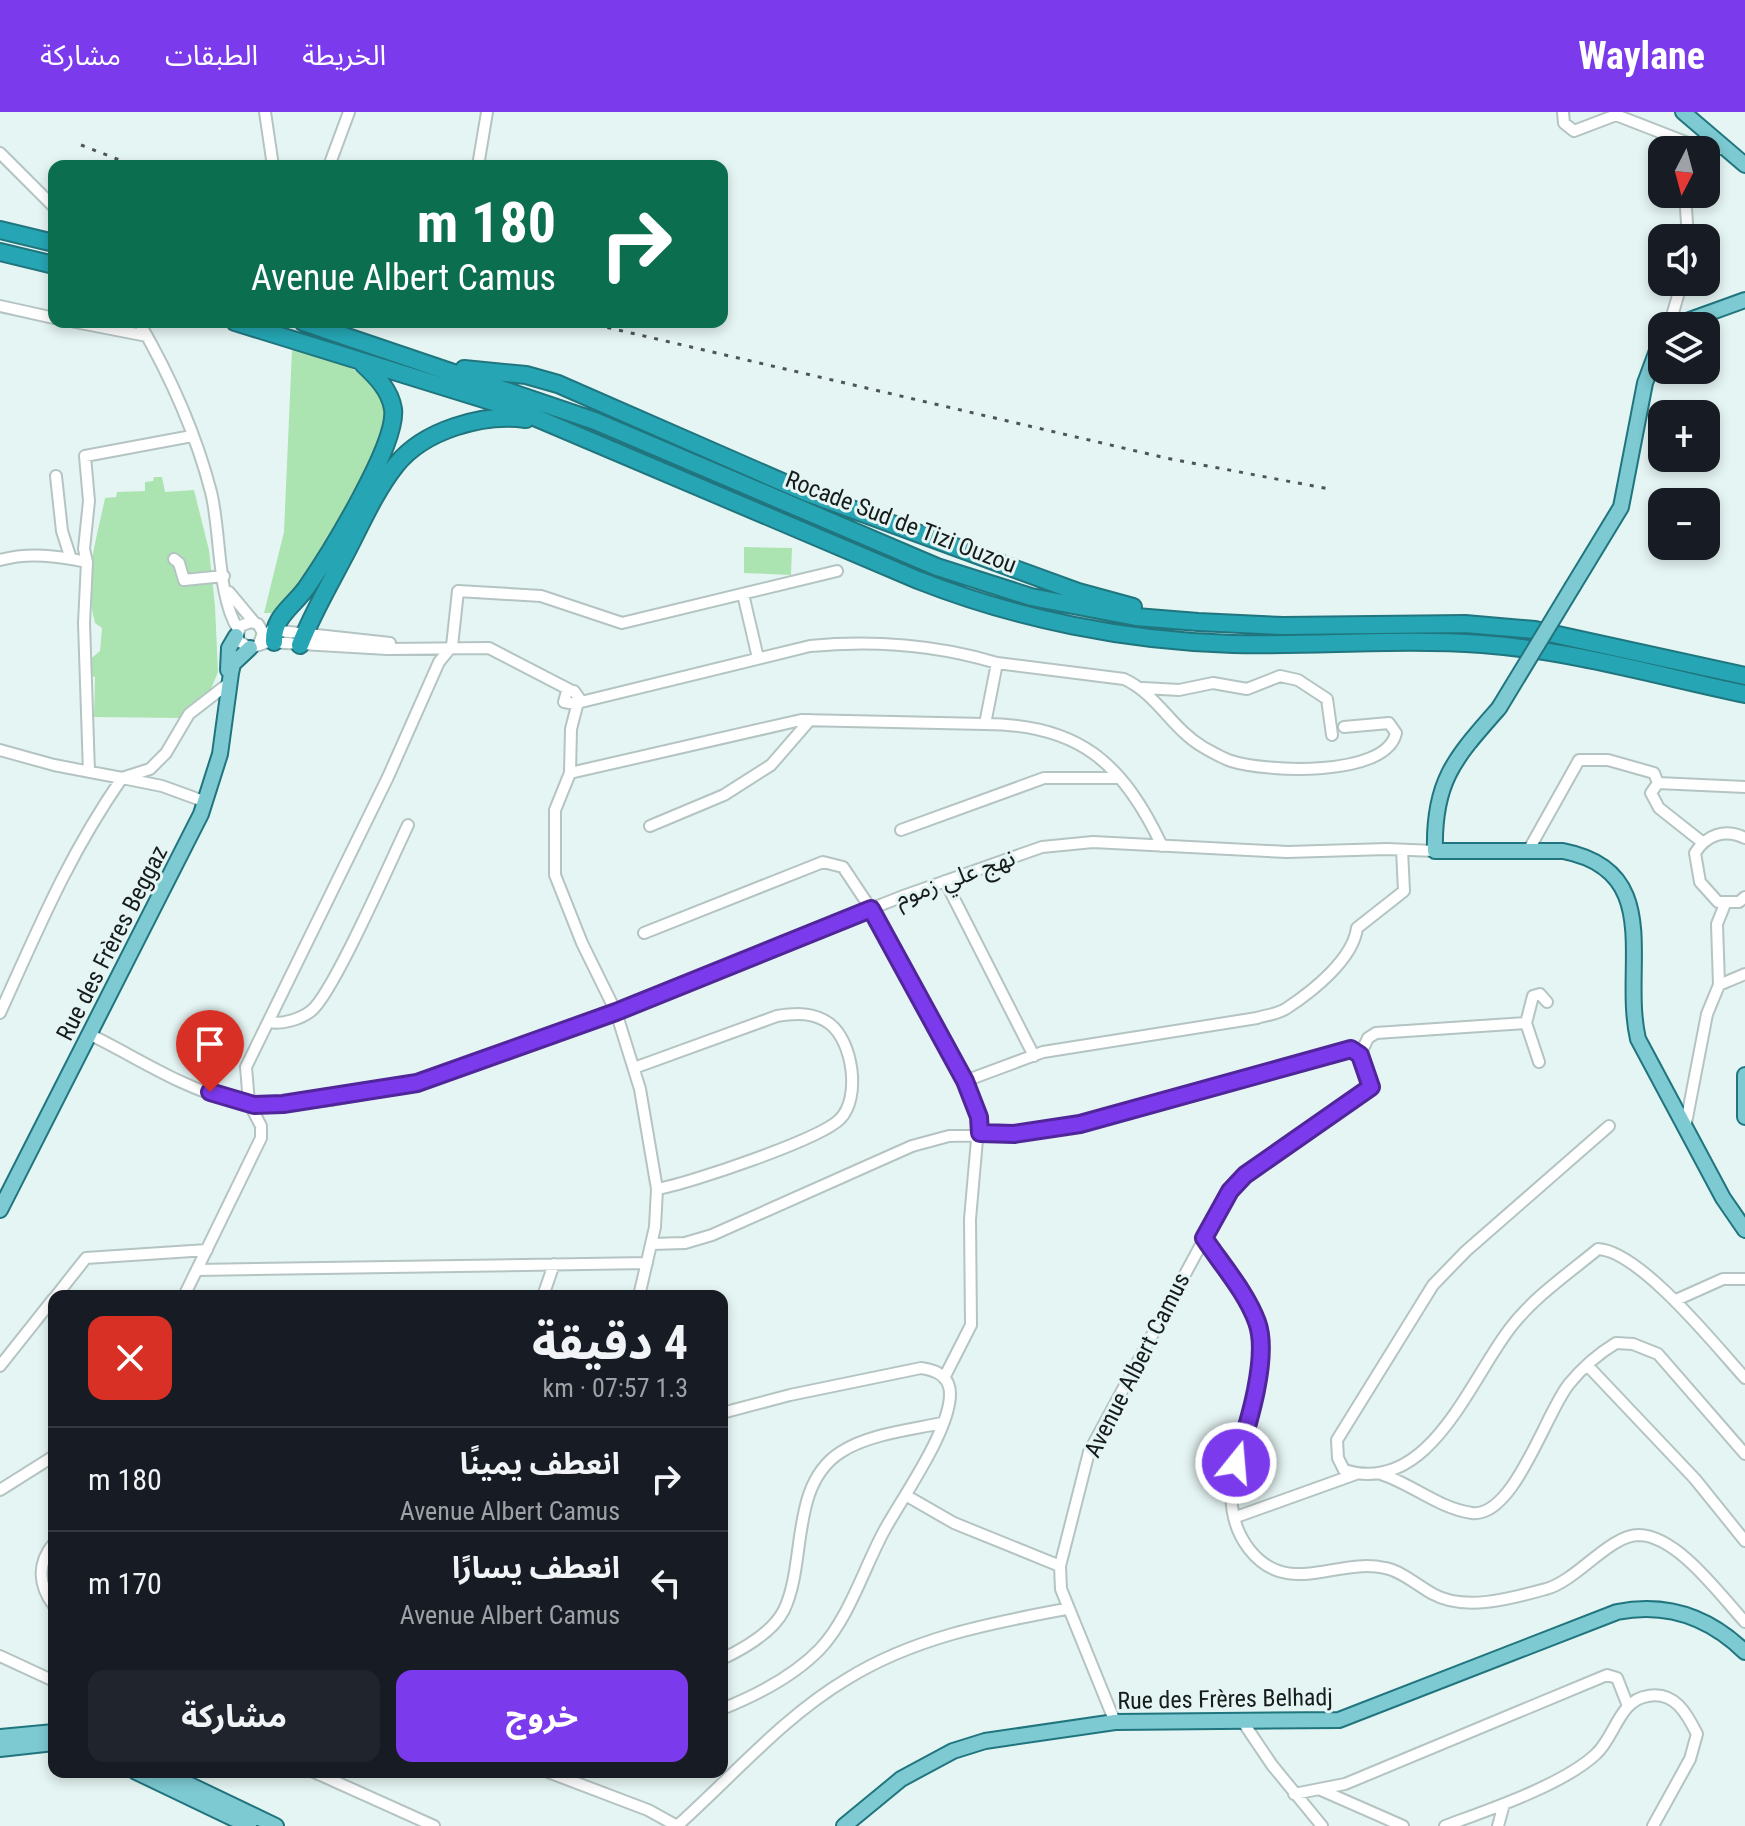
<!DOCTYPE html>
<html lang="ar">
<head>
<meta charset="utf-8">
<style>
  body { margin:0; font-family:"Roboto Condensed","Noto Sans Arabic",sans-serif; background:#20242c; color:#f1f3f6; direction:rtl; height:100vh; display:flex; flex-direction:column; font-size:30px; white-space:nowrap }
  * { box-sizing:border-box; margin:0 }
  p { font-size:26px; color:#9ea1a6 }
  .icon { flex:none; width:44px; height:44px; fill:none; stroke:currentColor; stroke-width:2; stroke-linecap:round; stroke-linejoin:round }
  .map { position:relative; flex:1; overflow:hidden; direction:ltr }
  .sheet { position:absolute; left:48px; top:1178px; width:680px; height:488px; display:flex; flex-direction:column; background:#171b24; border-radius:16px; box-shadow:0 4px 12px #0003; direction:rtl }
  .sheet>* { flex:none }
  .hud { position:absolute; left:48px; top:48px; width:680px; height:168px; border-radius:16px; box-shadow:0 4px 12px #0003; direction:rtl; background:#0b6e4f; color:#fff; overflow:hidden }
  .needle { width:52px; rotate:186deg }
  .controls { position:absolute; left:1648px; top:24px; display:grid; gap:16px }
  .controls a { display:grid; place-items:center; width:72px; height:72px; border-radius:16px; background:#171b24; box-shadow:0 4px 12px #0003; font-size:40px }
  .pin { position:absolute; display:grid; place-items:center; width:68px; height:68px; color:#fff; margin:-82px -34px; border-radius:50% 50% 50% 0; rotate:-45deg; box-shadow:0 0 8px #0007 }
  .pin .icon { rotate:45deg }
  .me { position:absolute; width:88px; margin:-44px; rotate:17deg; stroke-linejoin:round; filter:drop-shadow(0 0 6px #0008) }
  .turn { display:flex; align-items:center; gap:28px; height:168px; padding:0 40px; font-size:36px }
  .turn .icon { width:104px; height:104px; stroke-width:2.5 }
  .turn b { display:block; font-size:56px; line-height:68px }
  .round { display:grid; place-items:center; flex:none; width:84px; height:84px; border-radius:16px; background:#20242c }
  .summary { display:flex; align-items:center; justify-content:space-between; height:136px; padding:0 40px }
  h1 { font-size:48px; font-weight:700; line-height:60px }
  .primary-button { display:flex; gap:16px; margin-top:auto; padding:16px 40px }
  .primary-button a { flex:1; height:92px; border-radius:16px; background:#7c3aed; color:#fff; font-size:32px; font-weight:700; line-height:92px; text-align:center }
  .primary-button a+a { background:#20242c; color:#f1f3f6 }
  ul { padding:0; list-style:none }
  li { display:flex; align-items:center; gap:24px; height:104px; padding:0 40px; border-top:2px solid #363941 }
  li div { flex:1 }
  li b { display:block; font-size:30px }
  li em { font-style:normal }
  header { display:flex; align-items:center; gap:48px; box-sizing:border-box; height:112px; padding:0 40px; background:#7c3aed; color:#fff }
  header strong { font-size:38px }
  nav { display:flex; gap:44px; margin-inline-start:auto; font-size:28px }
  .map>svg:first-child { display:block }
  .green { fill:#ace4b1 }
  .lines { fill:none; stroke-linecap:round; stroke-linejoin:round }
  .minor-casing { stroke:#b4c4c2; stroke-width:14 }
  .major-casing { stroke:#20757e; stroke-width:18 }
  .highway-casing { stroke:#20757e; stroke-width:20 }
  .minor { stroke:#fff; stroke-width:10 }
  .major { stroke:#7dcad2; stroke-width:14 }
  .highway { stroke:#26a6b4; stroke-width:16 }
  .rail { stroke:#4e5655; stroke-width:3; stroke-dasharray:4 8; stroke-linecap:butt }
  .major-bridge-casing { stroke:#20757e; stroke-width:18; stroke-linecap:butt }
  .major-bridge { stroke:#7dcad2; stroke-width:14 }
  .route-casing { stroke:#51269a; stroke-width:20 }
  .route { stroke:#7c3aed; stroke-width:14 }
  .labels { text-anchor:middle; stroke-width:6; stroke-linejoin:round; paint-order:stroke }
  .street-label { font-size:24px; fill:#161b1b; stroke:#e5f5f3 }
</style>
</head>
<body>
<header>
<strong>Waylane</strong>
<nav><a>الخريطة</a><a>الطبقات</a><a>مشاركة</a></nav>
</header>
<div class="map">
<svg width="1745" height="1714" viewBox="0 0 1745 1714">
  <rect width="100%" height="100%" fill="#e5f5f3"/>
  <path class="green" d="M 292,238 C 334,250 390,257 388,313 L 352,387 L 295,484 L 275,501 L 264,501 L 284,420 Z
    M 154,365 L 162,365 L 165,380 L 194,378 L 209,438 L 215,494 L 218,560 L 209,582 L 179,606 L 94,605 L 95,565 L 87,563 L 88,549 L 100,539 L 102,516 L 95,511 C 83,466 96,430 105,386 L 116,385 L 117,380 L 145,379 L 145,370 L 153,369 Z
    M 744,435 L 792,436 L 791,463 L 744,461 Z"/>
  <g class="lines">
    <defs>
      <path id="minor" d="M 265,0 L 273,54
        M 1563,0 L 1564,11 L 1574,19 L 1616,3 L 1688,31 L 1723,37
        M 0,41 L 54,95
        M 329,54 L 349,0
        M 478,54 L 487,0
        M 1685,82 L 1688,126
        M 0,194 L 54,206
        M 75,210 L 147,224
        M 139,210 C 169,262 196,322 211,380 C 221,420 217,484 238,517
        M 1669,214 L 1682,170
        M 56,364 L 62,419 L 71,447
        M 174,447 L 179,451 L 184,468 L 224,464
        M 0,448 C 29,440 58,444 87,450
        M 229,480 L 254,510
        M 743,482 L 758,546
        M 271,518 L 390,531
        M 259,532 L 263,521 L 258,512 L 251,510 L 240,514 L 237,528 L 250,536 L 268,530 L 387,537 L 489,536 L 572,579
        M 1143,576 L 1179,578 L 1213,571 L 1247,577 L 1280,564 L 1298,568 L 1327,587 L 1332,623
        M 577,591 L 810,534 C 872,528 938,533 997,551
        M 576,592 L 564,590 L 567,579 L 574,579 L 579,586 L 571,617 L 570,661 L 555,698 L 555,763 L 582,831 L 616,900 L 640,977 L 657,1077 L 655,1115 L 639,1184
        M 0,638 L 54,653 L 122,666 L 150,657 L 166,641 L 189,602 L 229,571
        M 89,660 L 84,511 L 87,450 L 84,437 L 89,389 L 85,344 L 192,324
        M 570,661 L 801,608 L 985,612
        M 1658,671 L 1745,675
        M 650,714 L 724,683 L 771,653 L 810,608
        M 901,718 L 1044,666 L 1118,666
        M 1745,726 C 1725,716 1706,723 1695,741 L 1700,770 L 1718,790 L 1739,790 L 1745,785
        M 1162,734 C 1123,651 1079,612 985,612 L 997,551 L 1124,567 C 1157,582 1172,617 1203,635 C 1212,640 1222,646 1231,649 C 1265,660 1386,666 1396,621 L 1389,611 L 1344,615
        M 1528,739 L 1579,648 L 1608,648 L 1654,661 L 1658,671 L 1651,681 L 1659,696 L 1702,730
        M 945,769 L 1034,944
        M 644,821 L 823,750 L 843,755 L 871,797 L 965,969 L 979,1005 L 970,1107 L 971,1213 L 944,1266
        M 1719,873 L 1745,862
        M 0,901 C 39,815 68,744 122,666 L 162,674 L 206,690
        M 270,910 C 281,913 301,907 311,899 C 333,882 392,746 408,713
        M 91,923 C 136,945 182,976 231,988 C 297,1004 407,974 472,953 L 906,783 L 1042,735 L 1093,730 L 1287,740 L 1387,737 L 1435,739
        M 1360,943 L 1368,926 L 1376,921 L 1526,911
        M 1539,950 L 1526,911 L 1533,884 L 1540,882 L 1547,890
        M 634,956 L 777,904 C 796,901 814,900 830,912 C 853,930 861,986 840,1007 C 821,1027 688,1072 657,1077
        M 965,969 L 1043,940 L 1257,906 C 1266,903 1279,902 1287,896 C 1313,879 1353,847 1357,816 L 1404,779 L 1402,738
        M 1609,1014 L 1466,1139 L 1433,1173 L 1337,1328 L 1338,1346 L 1344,1358 C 1429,1385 1470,1267 1511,1215 C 1534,1185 1569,1161 1598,1137 C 1640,1139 1716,1234 1745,1266
        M 1685,1016 L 1707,902 L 1719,873 L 1717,812 L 1725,792
        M 1204,1126 C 1222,1153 1250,1182 1259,1214 C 1279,1285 1197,1369 1249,1437 C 1288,1487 1337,1445 1385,1456 C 1402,1459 1418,1474 1433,1482 C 1465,1500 1513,1486 1546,1477 C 1578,1468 1609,1423 1639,1423 C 1678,1424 1720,1483 1745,1510
        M 651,1132 L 685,1131 L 712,1123 L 912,1034 L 949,1024 L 1014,1022 L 1080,1012 L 1342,938 L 1360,943 L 1371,975 L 1245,1063 L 1230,1079 L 1089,1340 L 1060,1454 L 1061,1477 L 1115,1610
        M 197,1158 L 647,1151
        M 56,1184 L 86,1146 L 207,1138
        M 184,1184 L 261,1026 L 261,1014 L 249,991 L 246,955 L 388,665 L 439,550 L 452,534 L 458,479 L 541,484 L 622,511 L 837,459
        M 543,1184 L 554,1152
        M 1676,1188 L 1723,1167 L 1745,1167
        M 1587,1253 L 1695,1367 L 1745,1429
        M 0,1254 L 54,1186
        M 722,1301 L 790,1283 L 921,1256 C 936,1258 950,1264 950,1282 C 950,1319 902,1386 884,1419 C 864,1456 849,1506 820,1537 C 794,1564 757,1583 722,1597
        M 1381,1362 C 1412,1372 1438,1396 1472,1401 C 1514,1406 1546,1300 1569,1272 C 1582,1256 1598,1242 1616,1231 L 1633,1232 L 1658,1242 L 1745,1342
        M 0,1378 L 54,1344
        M 907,1384 L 954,1411 L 1060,1454
        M 1236,1405 L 1356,1362
        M 54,1431 C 37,1451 38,1473 54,1494
        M 0,1544 L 54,1569
        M 722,1547 C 743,1537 773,1520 784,1498 C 807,1450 789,1373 841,1340 C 869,1322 910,1318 942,1311
        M 1243,1610 L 1272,1653 L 1322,1714
        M 314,1660 L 434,1714
        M 548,1660 L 648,1698 L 677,1714
        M 1321,1678 L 1403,1714
        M 1294,1682 L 1345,1672 L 1607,1563 L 1617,1566 L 1628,1594
        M 677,1714 C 732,1665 783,1605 847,1567 C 913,1526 990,1511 1066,1497
        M 1445,1714 C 1488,1698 1563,1673 1596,1642 C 1615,1625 1619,1588 1648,1584 C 1675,1579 1687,1602 1697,1622 L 1690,1647 L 1653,1714
        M 1498,1714 L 1504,1692"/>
      <path id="major" d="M 1683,0 L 1745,53
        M 1673,214 L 1745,188
        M 1573,474 L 1621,395 L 1645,271 L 1662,225
        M 228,558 L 229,536 L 236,524
        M 1499,596 C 1455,646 1433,669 1435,739 L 1563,739 C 1666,759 1621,854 1638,927 L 1723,1086 L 1745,1118
        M 1745,963 L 1745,1005
        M 0,1098 L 201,702 L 220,642 L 231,561 L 233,552 L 250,536
        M 0,1625 L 54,1620
        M 0,1637 L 54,1631
        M 136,1660 L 249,1714
        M 163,1660 L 276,1714
        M 844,1714 L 901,1667 L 953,1639 L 985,1629 L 1115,1610 L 1339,1608 L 1617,1500 C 1667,1490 1709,1505 1745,1540"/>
      <path id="highway" d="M 0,118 L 54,131
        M 0,140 L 54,153
        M 235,210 L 513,296 L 918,468 C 1017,507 1126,529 1233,532 C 1316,534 1399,526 1482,532 C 1570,538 1659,564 1745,582
        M 303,210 L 595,309 L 937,455 L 1031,485 L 1136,505 L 1198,510 L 1283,514 L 1465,512 L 1535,518 L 1745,564
        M 464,257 L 526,263 L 558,272 L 805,380 L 1078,480 L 1133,495
        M 274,530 C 273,504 293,495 307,475 C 329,443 398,332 393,297 C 390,278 376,264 363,252
        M 300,533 C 313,500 331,470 347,439 C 362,410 376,378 396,353 C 424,318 483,301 526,307"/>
    </defs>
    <use href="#minor" class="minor-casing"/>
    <use href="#major" class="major-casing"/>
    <use href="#highway" class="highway-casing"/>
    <use href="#minor" class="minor"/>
    <use href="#major" class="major"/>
    <use href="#highway" class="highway"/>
    <path class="rail" d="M 81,33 L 135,54
      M 584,210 L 1166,346 L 1329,377"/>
    <defs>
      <path id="major-bridge" d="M 1499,596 L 1573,474"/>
    </defs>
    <use href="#major-bridge" class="major-bridge-casing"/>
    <use href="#major-bridge" class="major-bridge"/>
  </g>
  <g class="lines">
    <defs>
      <path id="route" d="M 210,980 L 254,993 L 283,992 L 417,971 L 616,900 L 871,797 L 965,969 L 979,1005 L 980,1021 L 1014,1022 L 1080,1012 L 1351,937 L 1360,943 L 1371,975 L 1245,1063 L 1230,1079 L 1204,1126 C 1222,1153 1246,1180 1257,1210 C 1270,1245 1247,1316 1236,1351"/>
    </defs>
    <use href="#route" class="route-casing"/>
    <use href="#route" class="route"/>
  </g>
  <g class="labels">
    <g class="street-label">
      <text transform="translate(901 410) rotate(21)" y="8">Rocade Sud de Tizi Ouzou</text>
      <text transform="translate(955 766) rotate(-20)" y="8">نهج علي زموم</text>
      <text transform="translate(112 831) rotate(-63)" y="8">Rue des Frères Beggaz</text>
      <text transform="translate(1137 1253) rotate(-63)" y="8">Avenue Albert Camus</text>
      <text transform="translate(1225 1587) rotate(-1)" y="8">Rue des Frères Belhadj</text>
    </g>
  </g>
</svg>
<div class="controls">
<a><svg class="needle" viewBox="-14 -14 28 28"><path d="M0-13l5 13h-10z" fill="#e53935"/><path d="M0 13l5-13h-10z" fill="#9ea1a6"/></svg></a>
<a><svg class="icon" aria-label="sound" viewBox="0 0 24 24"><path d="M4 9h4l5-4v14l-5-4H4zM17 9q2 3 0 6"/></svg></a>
<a><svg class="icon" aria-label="layers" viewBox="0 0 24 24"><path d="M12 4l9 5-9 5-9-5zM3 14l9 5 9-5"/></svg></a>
<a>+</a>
<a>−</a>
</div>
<div class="pin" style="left:210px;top:980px;background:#d93025"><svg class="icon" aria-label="arrive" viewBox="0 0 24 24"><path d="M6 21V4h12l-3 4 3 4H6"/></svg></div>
<svg class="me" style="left:1236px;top:1351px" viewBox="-20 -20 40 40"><circle r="17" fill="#7c3aed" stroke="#fff" stroke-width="3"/><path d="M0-11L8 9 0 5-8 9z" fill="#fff"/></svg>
<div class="hud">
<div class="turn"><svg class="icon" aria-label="right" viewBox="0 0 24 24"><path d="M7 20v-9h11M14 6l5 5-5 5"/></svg><div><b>180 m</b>Avenue Albert Camus</div></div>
</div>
<section class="sheet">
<div class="summary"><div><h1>4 دقيقة</h1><p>1.3 km · 07:57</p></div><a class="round" style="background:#d93025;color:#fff"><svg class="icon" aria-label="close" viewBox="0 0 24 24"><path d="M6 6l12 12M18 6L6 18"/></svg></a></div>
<ul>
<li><svg class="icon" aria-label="right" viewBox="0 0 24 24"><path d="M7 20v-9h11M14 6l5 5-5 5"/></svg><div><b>انعطف يمينًا</b><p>Avenue Albert Camus</p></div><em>180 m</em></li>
<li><svg class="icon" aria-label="left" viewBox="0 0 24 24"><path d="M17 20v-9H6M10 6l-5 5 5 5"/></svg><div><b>انعطف يسارًا</b><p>Avenue Albert Camus</p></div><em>170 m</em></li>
</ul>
<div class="primary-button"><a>خروج</a><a>مشاركة</a></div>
</section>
</div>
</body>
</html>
